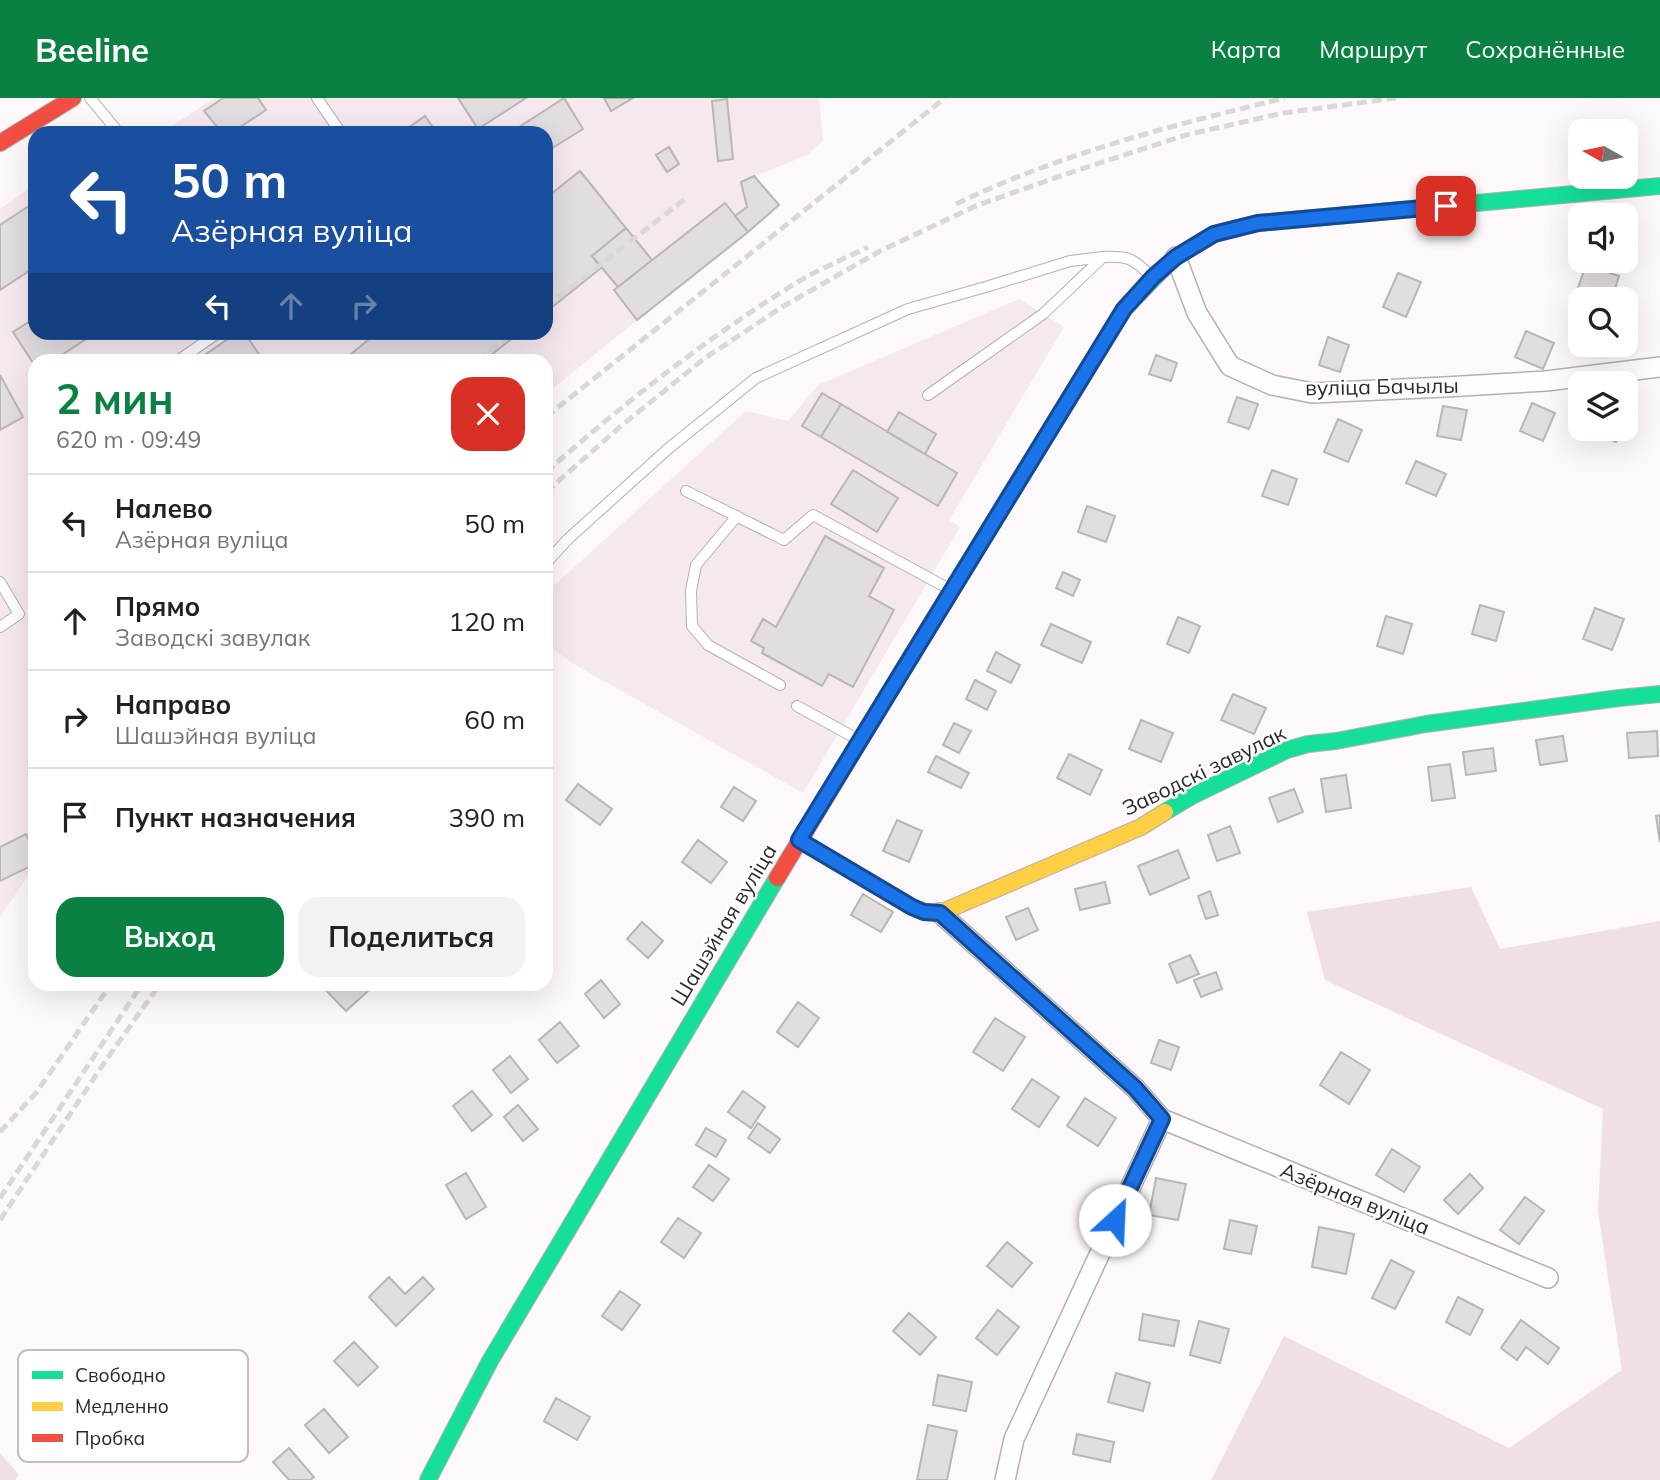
<!DOCTYPE html>
<html lang="ru">
<head>
<meta charset="utf-8">
<style>
  body { margin:0; font-family:Mulish,sans-serif; background:#f2f2f2; color:#202124; height:100vh; display:flex; flex-direction:column; font-size:26px; white-space:nowrap }
  * { box-sizing:border-box; margin:0 }
  p { font-size:23px; color:#757577 }
  .icon { flex:none; width:38px; height:38px; fill:none; stroke:currentColor; stroke-width:2; stroke-linecap:round; stroke-linejoin:round }
  .map { position:relative; flex:1; overflow:hidden }
  .sheet { position:absolute; left:28px; top:256px; width:525px; height:637px; display:flex; flex-direction:column; background:#fff; border-radius:21px; box-shadow:0 7px 28px #0002 }
  .sheet>* { flex:none }
  .guide { position:absolute; left:28px; top:28px; width:525px; height:214px; border-radius:21px; box-shadow:0 7px 28px #0002; background:#1a4fa0; color:#fff; overflow:hidden }
  .needle { width:46px; rotate:279deg }
  .buttons { position:absolute; left:1568px; top:21px; display:grid; gap:14px }
  .buttons a { display:grid; place-items:center; width:70px; height:70px; border-radius:14px; background:#fff; box-shadow:0 7px 28px #0002; font-size:35px }
  .pin { position:absolute; display:grid; place-items:center; width:60px; height:60px; color:#fff; margin:-30px; border-radius:14px; box-shadow:0 4px 10px #0006 }
  .me { position:absolute; width:77px; margin:-38px; rotate:25deg; stroke-linejoin:round; filter:drop-shadow(0 0 5px #0008) }
  .turn { display:flex; align-items:center; gap:24px; height:147px; padding:0 28px; font-size:32px }
  .turn .icon { width:91px; height:91px; stroke-width:2.5 }
  .turn b { display:block; font-size:49px; line-height:60px }
  .lanes { display:flex; align-items:center; height:66px; padding:0 28px; background:#0003; justify-content:center; gap:35px; direction:ltr }
  .lanes .off { opacity:.35 }
  .round { display:grid; place-items:center; flex:none; width:74px; height:74px; border-radius:21px; background:#f2f2f2 }
  .head { display:flex; align-items:center; justify-content:space-between; height:119px; padding:0 28px }
  h1 { font-size:42px; font-weight:700; line-height:52px; color:#0b8043 }
  .button { display:flex; gap:14px; margin-top:auto; padding:14px 28px }
  .button a { flex:1; height:80px; border-radius:21px; background:#0b8043; color:#fff; font-size:28px; font-weight:700; line-height:80px; text-align:center }
  .button a+a { background:#f2f2f2; color:#202124 }
  ul { padding:0; list-style:none }
  li { display:flex; align-items:center; gap:21px; height:98px; padding:0 28px; border-top:2px solid #e0e0e0 }
  li div { flex:1 }
  li b { display:block; font-size:26px }
  li em { font-style:normal }
  header { display:flex; align-items:center; gap:42px; box-sizing:border-box; height:98px; padding:0 35px; background:#0b8043; color:#fff }
  header strong { font-size:33px }
  nav { display:flex; gap:38px; margin-inline-start:auto; font-size:24px }
  .map>svg:first-child { display:block }
  .built { fill:#f5e8ee }
  .green { fill:#f1dfe7 }
  .building { fill:#e2dddf; stroke:#bab5b7; stroke-width:2 }
  .lines { fill:none; stroke-linecap:round; stroke-linejoin:round }
  .lane-casing { stroke:#b4b0b2; stroke-width:12 }
  .street-casing { stroke:#b4b0b2; stroke-width:22 }
  .fast-casing { stroke:#b4b0b2; stroke-width:18 }
  .slow-casing { stroke:#b4b0b2; stroke-width:18 }
  .jam-casing { stroke:#b4b0b2; stroke-width:18 }
  .lane { stroke:#fffefe; stroke-width:10 }
  .street { stroke:#fffefe; stroke-width:19 }
  .fast { stroke:#16e098; stroke-width:16 }
  .slow { stroke:#ffcf43; stroke-width:16 }
  .jam { stroke:#f24e42; stroke-width:16 }
  .rail { stroke:#d9d8d8; stroke-width:5; stroke-dasharray:10 5; stroke-linecap:butt }
  .route-casing { stroke:#114b97; stroke-width:18 }
  .route { stroke:#1a73e8; stroke-width:12 }
  .labels { text-anchor:middle; stroke-width:5; stroke-linejoin:round; paint-order:stroke }
  .street-label { font-size:21px; fill:#2c282a; stroke:#fff }
  .key { fill:#fff; stroke:#c0bebf; stroke-width:2 }
  .key-label { font-size:19px; fill:#2c282a }
</style>
</head>
<body>
<header>
<strong>Beeline</strong>
<nav><a>Карта</a><a>Маршрут</a><a>Сохранённые</a></nav>
</header>
<div class="map">
<svg width="1660" height="1382" viewBox="0 0 1660 1382">
  <rect width="100%" height="100%" fill="#fdf8fa"/>
  <path class="built" d="M 215,0 L 819,0 L 823,43 L 807,57 L 755,78 L 779,107 L 546,296 L 546,262 L 35,262 L 35,768 L 0,819 L 0,111 L 35,87 L 35,234 L 546,234 L 546,35 L 161,35 Z
    M 1019,201 L 1064,229 L 949,422 L 960,429 L 803,695 L 572,565 L 546,546 L 546,495 L 746,313 L 788,323 L 818,287 Z"/>
  <path class="green" d="M 1471,789 L 1500,851 L 1660,823 L 1660,1382 L 1211,1382 L 1284,1238 L 1509,1350 L 1622,1272 L 1598,1113 L 1603,1011 L 1325,882 L 1307,814 Z
    M 0,1355 L 19,1377 L 15,1382 L 0,1382 Z"/>
  <path class="building" d="M 223,0 L 258,0 L 266,12 L 231,35 L 222,35 L 204,13 Z
    M 458,0 L 526,0 L 478,31 Z
    M 564,0 L 583,31 L 546,54 L 546,35 L 510,35 Z
    M 604,0 L 633,0 L 611,13 Z
    M 727,1 L 733,61 L 718,63 L 712,3 Z
    M 425,18 L 437,35 L 401,35 Z
    M 669,49 L 679,66 L 667,74 L 656,57 Z
    M 580,73 L 626,130 L 592,158 L 601,170 L 546,214 L 546,100 Z
    M 754,78 L 779,107 L 748,134 L 735,118 L 747,109 L 741,84 Z
    M 35,104 L 35,169 L 0,192 L 0,127 Z
    M 725,105 L 748,134 L 637,222 L 614,192 Z
    M 626,130 L 652,162 L 618,189 L 592,158 Z
    M 1586,167 L 1619,178 L 1612,201 L 1584,201 L 1575,198 Z
    M 1398,175 L 1421,184 L 1406,219 L 1383,209 Z
    M 35,220 L 35,234 L 97,234 L 54,262 L 35,262 L 35,268 L 13,234 Z
    M 1526,233 L 1554,245 L 1543,271 L 1515,259 Z
    M 238,234 L 244,234 L 263,262 L 200,262 L 199,261 Z
    M 378,234 L 520,234 L 485,262 L 348,262 L 346,260 Z
    M 1328,239 L 1349,247 L 1340,274 L 1319,267 Z
    M 1156,257 L 1177,265 L 1171,283 L 1149,276 Z
    M 0,277 L 23,319 L 0,332 Z
    M 822,295 L 841,306 L 821,339 L 802,328 Z
    M 1626,297 L 1635,301 L 1626,322 Z
    M 1237,299 L 1258,306 L 1249,331 L 1228,324 Z
    M 1532,305 L 1555,315 L 1543,343 L 1520,333 Z
    M 841,306 L 957,375 L 938,408 L 821,339 Z
    M 1443,308 L 1467,312 L 1461,342 L 1437,338 Z
    M 899,314 L 936,336 L 925,356 L 887,334 Z
    M 1338,321 L 1362,332 L 1348,364 L 1324,354 Z
    M 1594,331 L 1622,331 L 1616,344 L 1592,334 Z
    M 1416,363 L 1446,376 L 1436,398 L 1406,385 Z
    M 853,372 L 898,400 L 877,434 L 831,406 Z
    M 1272,372 L 1297,381 L 1288,407 L 1262,398 Z
    M 1087,408 L 1115,418 L 1106,444 L 1078,434 Z
    M 825,438 L 884,470 L 869,498 L 894,512 L 853,589 L 829,576 L 822,588 L 762,555 L 764,550 L 751,543 L 763,521 L 776,529 Z
    M 1063,474 L 1080,482 L 1073,498 L 1056,490 Z
    M 1480,507 L 1504,514 L 1496,543 L 1472,536 Z
    M 1595,510 L 1624,521 L 1612,552 L 1583,541 Z
    M 1386,518 L 1412,526 L 1403,556 L 1377,548 Z
    M 1178,519 L 1200,528 L 1189,555 L 1167,546 Z
    M 1051,526 L 1091,544 L 1082,565 L 1041,547 Z
    M 996,554 L 1020,567 L 1011,585 L 987,573 Z
    M 975,582 L 996,593 L 987,612 L 966,601 Z
    M 1233,596 L 1266,610 L 1254,636 L 1221,622 Z
    M 1141,622 L 1173,635 L 1161,664 L 1129,651 Z
    M 954,625 L 971,633 L 959,655 L 943,647 Z
    M 1657,633 L 1658,658 L 1629,660 L 1627,635 Z
    M 1563,638 L 1567,663 L 1540,667 L 1536,642 Z
    M 1493,650 L 1496,673 L 1466,677 L 1463,654 Z
    M 1069,656 L 1102,672 L 1090,697 L 1057,680 Z
    M 936,658 L 969,675 L 961,690 L 928,674 Z
    M 1450,666 L 1455,700 L 1432,703 L 1428,669 Z
    M 1346,677 L 1351,710 L 1326,714 L 1321,681 Z
    M 578,686 L 612,711 L 600,727 L 566,702 Z
    M 734,689 L 756,703 L 743,723 L 721,709 Z
    M 1294,691 L 1303,714 L 1278,724 L 1269,700 Z
    M 1660,717 L 1660,744 L 1656,718 Z
    M 897,722 L 922,733 L 909,764 L 883,753 Z
    M 1230,728 L 1240,755 L 1217,763 L 1208,737 Z
    M 26,736 L 35,754 L 35,766 L 0,783 L 0,749 Z
    M 698,742 L 727,764 L 711,785 L 682,764 Z
    M 1178,752 L 1189,780 L 1150,797 L 1138,768 Z
    M 1105,784 L 1110,805 L 1080,812 L 1075,791 Z
    M 1210,793 L 1218,817 L 1206,821 L 1198,798 Z
    M 863,796 L 893,814 L 881,834 L 851,817 Z
    M 1028,810 L 1038,832 L 1016,842 L 1006,819 Z
    M 642,824 L 663,843 L 648,860 L 627,841 Z
    M 1190,857 L 1199,876 L 1177,885 L 1169,866 Z
    M 1216,874 L 1222,891 L 1201,899 L 1194,882 Z
    M 601,882 L 620,906 L 604,920 L 585,896 Z
    M 320,886 L 361,886 L 368,893 L 346,913 Z
    M 798,904 L 819,920 L 798,949 L 777,934 Z
    M 995,920 L 1025,939 L 1003,973 L 973,954 Z
    M 560,924 L 579,948 L 557,965 L 539,942 Z
    M 1159,942 L 1179,949 L 1171,972 L 1151,965 Z
    M 1341,954 L 1370,972 L 1349,1006 L 1320,987 Z
    M 510,958 L 528,981 L 511,995 L 493,972 Z
    M 1032,981 L 1059,999 L 1039,1029 L 1012,1011 Z
    M 472,993 L 492,1017 L 472,1033 L 453,1008 Z
    M 743,993 L 765,1009 L 751,1030 L 728,1014 Z
    M 1085,1000 L 1116,1020 L 1098,1048 L 1067,1028 Z
    M 518,1007 L 538,1031 L 523,1043 L 504,1019 Z
    M 758,1025 L 780,1041 L 770,1055 L 748,1040 Z
    M 706,1030 L 726,1042 L 716,1059 L 696,1047 Z
    M 1392,1051 L 1420,1069 L 1404,1094 L 1376,1077 Z
    M 709,1067 L 729,1081 L 713,1103 L 693,1089 Z
    M 466,1075 L 486,1109 L 466,1121 L 446,1087 Z
    M 1470,1076 L 1483,1090 L 1458,1116 L 1444,1102 Z
    M 1156,1080 L 1186,1086 L 1178,1122 L 1149,1117 Z
    M 1525,1099 L 1544,1113 L 1519,1146 L 1500,1132 Z
    M 678,1120 L 701,1135 L 684,1160 L 661,1144 Z
    M 1230,1122 L 1257,1128 L 1251,1156 L 1224,1151 Z
    M 1319,1129 L 1354,1136 L 1346,1176 L 1312,1169 Z
    M 1007,1144 L 1032,1165 L 1012,1189 L 987,1168 Z
    M 1391,1162 L 1414,1174 L 1395,1211 L 1372,1200 Z
    M 389,1179 L 405,1196 L 423,1179 L 434,1191 L 396,1228 L 369,1199 Z
    M 620,1193 L 640,1207 L 622,1232 L 602,1218 Z
    M 1458,1199 L 1483,1212 L 1470,1237 L 1446,1224 Z
    M 998,1212 L 1019,1229 L 997,1257 L 976,1240 Z
    M 909,1215 L 936,1239 L 920,1257 L 893,1233 Z
    M 1143,1216 L 1179,1223 L 1174,1248 L 1139,1242 Z
    M 1521,1222 L 1559,1250 L 1548,1266 L 1526,1249 L 1517,1262 L 1501,1250 Z
    M 1199,1223 L 1229,1231 L 1220,1265 L 1190,1257 Z
    M 354,1244 L 378,1269 L 358,1288 L 334,1263 Z
    M 1116,1275 L 1150,1285 L 1143,1313 L 1108,1304 Z
    M 938,1277 L 972,1284 L 966,1313 L 933,1307 Z
    M 556,1300 L 590,1319 L 577,1342 L 544,1323 Z
    M 324,1311 L 348,1339 L 329,1355 L 305,1327 Z
    M 928,1327 L 957,1333 L 947,1382 L 917,1382 Z
    M 1077,1336 L 1114,1344 L 1110,1364 L 1073,1356 Z
    M 289,1350 L 314,1379 L 310,1382 L 289,1382 L 273,1364 Z"/>
  <g class="lines">
    <defs>
      <path id="lane" d="M 90,0 L 119,35
        M 317,0 L 341,35
        M 179,262 L 219,234
        M 928,297 L 1043,216 L 1103,159 C 1128,158 1133,160 1151,178
        M 686,393 L 784,442 L 813,417 L 951,492
        M 737,418 L 696,467 L 691,493 L 692,528 L 708,547 L 780,587
        M 546,465 L 568,441 L 669,350 L 756,280 L 908,211 L 989,188 L 1070,163 L 1103,159
        M 0,484 L 19,516 L 0,529
        M 797,608 L 859,642"/>
      <path id="street" d="M 1176,159 L 1197,215 L 1230,268 L 1272,287 L 1312,295 L 1445,289 L 1546,283 L 1660,269
        M 940,815 L 1135,990 L 1162,1021 L 1014,1341 L 1005,1382
        M 1162,1021 L 1548,1180"/>
      <path id="fast" d="M 1390,113 L 1660,88
        M 912,557 L 1124,211 L 1163,171
        M 1165,714 L 1192,698 L 1287,652 L 1308,646 L 1336,643 L 1426,626 L 1619,600 L 1660,596
        M 428,1382 L 490,1263 L 777,780"/>
      <path id="slow" d="M 799,742 L 912,809 L 924,814 L 940,815 L 1141,729 L 1165,714"/>
      <path id="jam" d="M 0,45 L 73,0
        M 1163,171 L 1176,159 L 1214,136 L 1258,125 L 1390,113
        M 777,780 L 912,557"/>
    </defs>
    <use href="#lane" class="lane-casing"/>
    <use href="#street" class="street-casing"/>
    <use href="#fast" class="fast-casing"/>
    <use href="#slow" class="slow-casing"/>
    <use href="#jam" class="jam-casing"/>
    <use href="#lane" class="lane"/>
    <use href="#street" class="street"/>
    <use href="#fast" class="fast"/>
    <use href="#slow" class="slow"/>
    <use href="#jam" class="jam"/>
    <path class="rail" d="M 956,106 C 1059,56 1173,27 1285,0
      M 546,209 L 685,101
      M 478,262 L 513,234
      M 546,319 L 945,0
      M 546,374 C 624,305 707,240 796,185 C 819,171 844,161 868,149
      M 546,394 L 621,328 L 705,260 L 782,209 L 880,153 L 978,107 L 1075,73 L 1186,37 L 1283,15 L 1396,0
      M 0,1034 L 36,995 L 111,886
      M 0,1100 L 142,886
      M 0,1122 L 106,962 L 160,886"/>
  </g>
  <g class="lines">
    <defs>
      <path id="route" d="M 1115,1122 L 1162,1021 L 1135,990 L 940,815 L 924,814 L 912,809 L 799,742 L 1124,211 L 1153,179 L 1176,159 L 1214,136 L 1258,125 L 1446,108"/>
    </defs>
    <use href="#route" class="route-casing"/>
    <use href="#route" class="route"/>
  </g>
  <g class="labels">
    <g class="street-label">
      <text transform="translate(1382 289) rotate(-1)" y="7">вуліца Бачылы</text>
      <text transform="translate(1204 673) rotate(-26)" y="7">Заводскі завулак</text>
      <text transform="translate(724 827) rotate(-59)" y="7">Шашэйная вуліца</text>
      <text transform="translate(1355 1101) rotate(22)" y="7">Азёрная вуліца</text>
    </g>
  </g>
  <rect x="18" y="1252" width="230" height="112" rx="10" class="key"/>
  <rect x="32" y="1273" width="31" height="8" fill="#16e098"/>
  <rect x="32" y="1304" width="31" height="9" fill="#ffcf43"/>
  <rect x="32" y="1336" width="31" height="8" fill="#f24e42"/>
  <g class="key-label">
    <text x="75" y="1284">Свободно</text>
    <text x="75" y="1315">Медленно</text>
    <text x="75" y="1347">Пробка</text>
  </g>
</svg>
<div class="buttons">
<a><svg class="needle" viewBox="-14 -14 28 28"><path d="M0-13l5 13h-10z" fill="#e53935"/><path d="M0 13l5-13h-10z" fill="#757577"/></svg></a>
<a><svg class="icon" aria-label="sound" viewBox="0 0 24 24"><path d="M4 9h4l5-4v14l-5-4H4zM17 9q2 3 0 6"/></svg></a>
<a><svg class="icon" aria-label="search" viewBox="0 0 24 24"><circle cx="10" cy="10" r="6"/><path d="M15 15l6 6"/></svg></a>
<a><svg class="icon" aria-label="layers" viewBox="0 0 24 24"><path d="M12 4l9 5-9 5-9-5zM3 14l9 5 9-5"/></svg></a>
</div>
<div class="pin" style="left:1446px;top:108px;background:#d93025"><svg class="icon" aria-label="arrive" viewBox="0 0 24 24"><path d="M6 21V4h12l-3 4 3 4H6"/></svg></div>
<svg class="me" style="left:1115px;top:1122px" viewBox="-20 -20 40 40"><circle r="19" fill="#fff"/><path d="M0-13L10 11 0 6-10 11z" fill="#1a73e8"/></svg>
<div class="guide">
<div class="turn"><svg class="icon" aria-label="left" viewBox="0 0 24 24"><path d="M17 20v-9H6M10 6l-5 5 5 5"/></svg><div><b>50 m</b>Азёрная вуліца</div></div>
<div class="lanes"><svg class="icon" aria-label="left" viewBox="0 0 24 24"><path d="M17 20v-9H6M10 6l-5 5 5 5"/></svg><svg class="icon off" aria-label="ahead" viewBox="0 0 24 24"><path d="M12 20V5M6 11l6-6 6 6"/></svg><svg class="icon off" aria-label="right" viewBox="0 0 24 24"><path d="M7 20v-9h11M14 6l5 5-5 5"/></svg></div>
</div>
<section class="sheet">
<div class="head"><div><h1>2 мин</h1><p>620 m · 09:49</p></div><a class="round" style="background:#d93025;color:#fff"><svg class="icon" aria-label="close" viewBox="0 0 24 24"><path d="M6 6l12 12M18 6L6 18"/></svg></a></div>
<ul>
<li><svg class="icon" aria-label="left" viewBox="0 0 24 24"><path d="M17 20v-9H6M10 6l-5 5 5 5"/></svg><div><b>Налево</b><p>Азёрная вуліца</p></div><em>50 m</em></li>
<li><svg class="icon" aria-label="ahead" viewBox="0 0 24 24"><path d="M12 20V5M6 11l6-6 6 6"/></svg><div><b>Прямо</b><p>Заводскі завулак</p></div><em>120 m</em></li>
<li><svg class="icon" aria-label="right" viewBox="0 0 24 24"><path d="M7 20v-9h11M14 6l5 5-5 5"/></svg><div><b>Направо</b><p>Шашэйная вуліца</p></div><em>60 m</em></li>
<li><svg class="icon" aria-label="arrive" viewBox="0 0 24 24"><path d="M6 21V4h12l-3 4 3 4H6"/></svg><div><b>Пункт назначения</b></div><em>390 m</em></li>
</ul>
<div class="button"><a>Выход</a><a>Поделиться</a></div>
</section>
</div>
</body>
</html>
